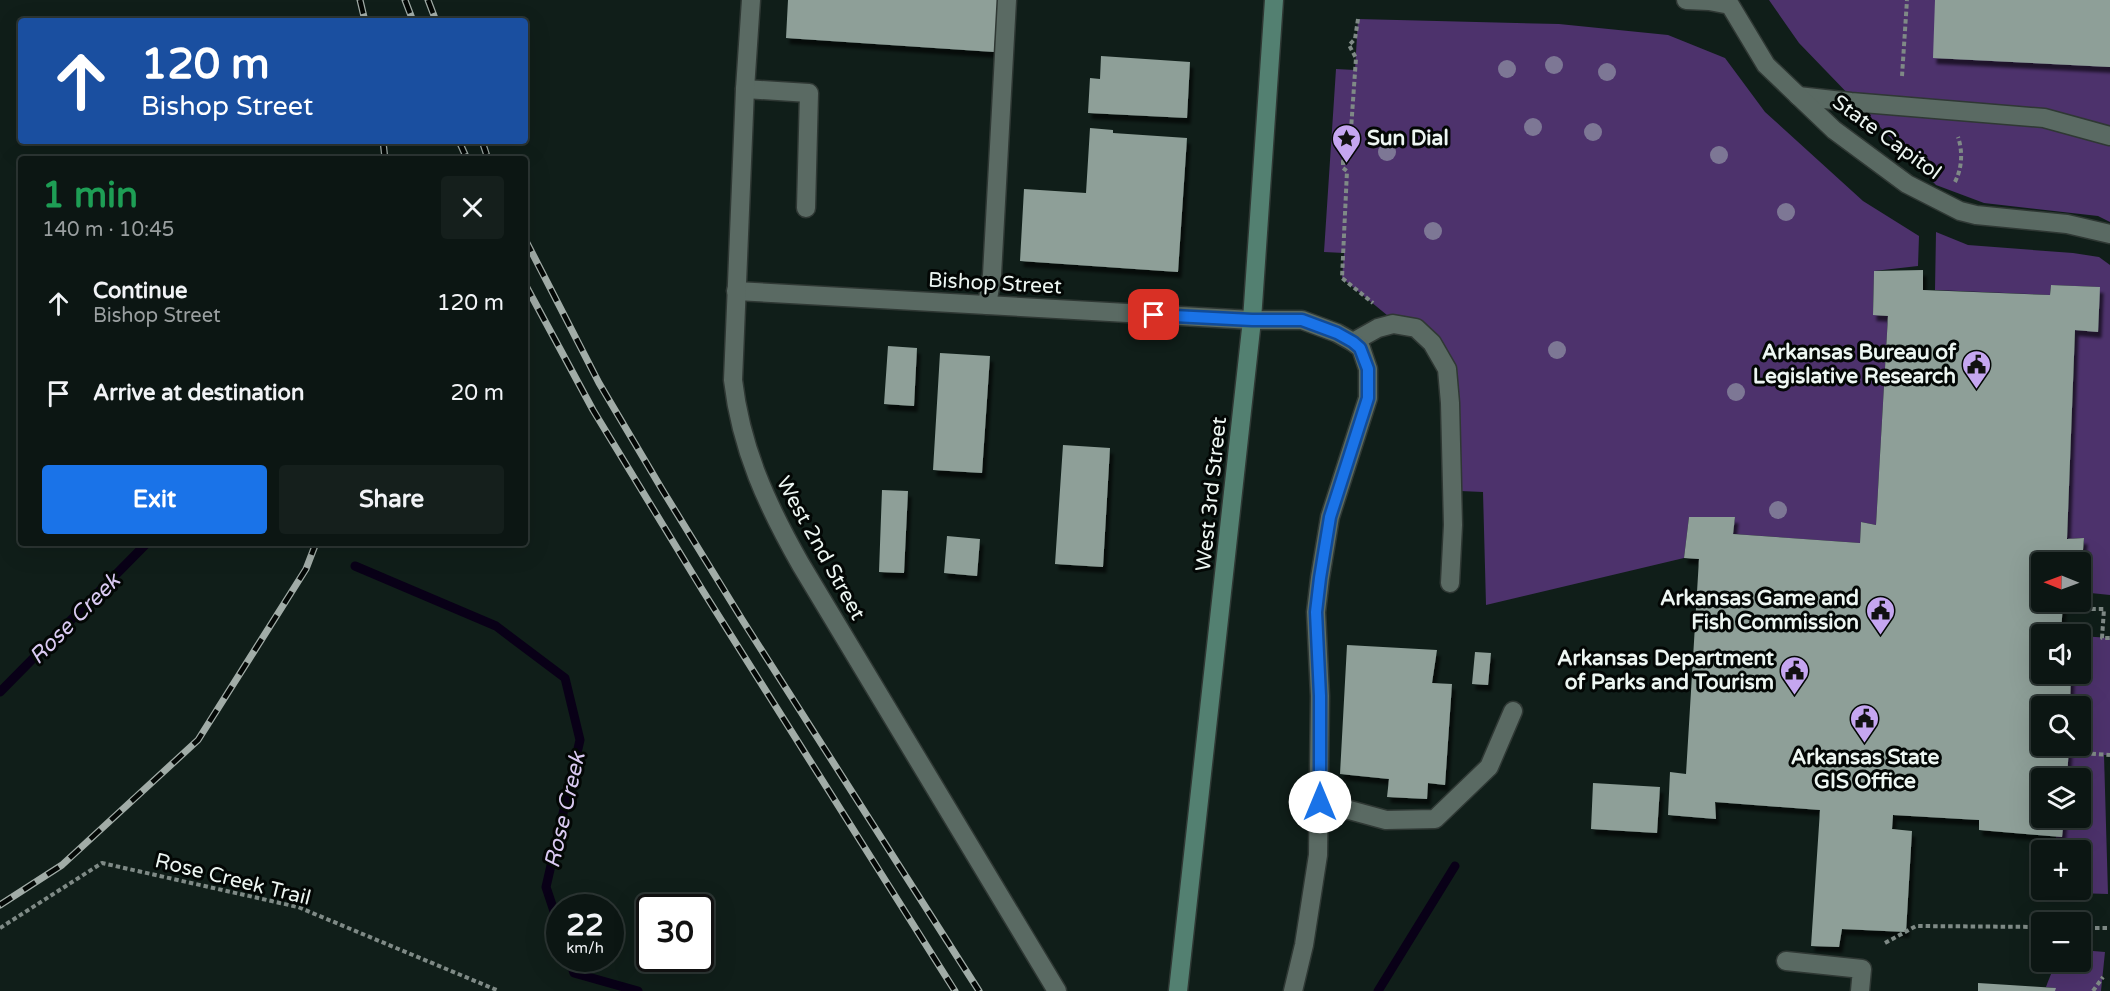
<!DOCTYPE html>
<html lang="en">
<head>
<meta charset="utf-8">
<style>
  body { margin:0; font-family:"Varela Round",sans-serif; background:#151f1c; color:#f1f3f6; height:100vh; display:flex; flex-direction:column; font-size:22px; white-space:nowrap }
  * { box-sizing:border-box; margin:0 }
  p { font-size:20px; color:#9a9fa0 }
  .icon { flex:none; width:33px; height:33px; fill:none; stroke:currentColor; stroke-width:2; stroke-linecap:round; stroke-linejoin:round }
  .map { position:relative; flex:1; overflow:hidden }
  .details { position:absolute; left:18px; top:156px; width:510px; height:390px; display:flex; flex-direction:column; background:#0c1613; border-radius:6px; box-shadow:0 6px 24px #0002,0 0 0 2px #2c3533 }
  .details>* { flex:none }
  .banner { position:absolute; left:18px; top:18px; width:510px; height:126px; border-radius:6px; box-shadow:0 6px 24px #0002,0 0 0 2px #2c3533; background:#1a4fa0; color:#fff; overflow:hidden }
  .needle { width:39px; rotate:271deg }
  .buttons { position:absolute; left:2031px; top:552px; display:grid; gap:12px }
  .buttons a { display:grid; place-items:center; width:60px; height:60px; border-radius:6px; background:#0c1613; box-shadow:0 6px 24px #0002,0 0 0 2px #2c3533; font-size:30px }
  .speed { position:absolute; left:546px; top:894px; display:flex; gap:12px; font-size:30px; font-weight:700; text-align:center }
  .speed>* { display:grid; place-content:center; width:78px; height:78px; border-radius:50%; background:#0c1613; box-shadow:0 6px 24px #0002,0 0 0 2px #2c3533; line-height:1 }
  .speed small { font-size:15px; font-weight:400 }
  .speed .limit { border:3px solid #111; border-radius:9px; background:#fff; color:#111 }
  .pin { position:absolute; display:grid; place-items:center; width:51px; height:51px; color:#fff; margin:-26px; border-radius:12px; box-shadow:0 3px 9px #0006 }
  .me { position:absolute; width:66px; margin:-33px; rotate:0deg; stroke-linejoin:round; filter:drop-shadow(0 0 4px #0008) }
  .turn { display:flex; align-items:center; gap:21px; height:126px; padding:0 24px; font-size:27px }
  .turn .icon { width:78px; height:78px; stroke-width:2.5 }
  .turn b { display:block; font-size:42px; line-height:51px }
  .round { display:grid; place-items:center; flex:none; width:63px; height:63px; border-radius:6px; background:#151f1c }
  .headline { display:flex; align-items:center; justify-content:space-between; height:102px; padding:0 24px }
  h1 { font-size:36px; font-weight:800; line-height:45px; color:#1e9e55 }
  .action { display:flex; gap:12px; margin-top:auto; padding:12px 24px }
  .action a { flex:1; height:69px; border-radius:6px; background:#1a73e8; color:#fff; font-size:24px; font-weight:800; line-height:69px; text-align:center }
  .action a+a { background:#151f1c; color:#f1f3f6 }
  ul { padding:0; list-style:none }
  li { display:flex; align-items:center; gap:18px; height:90px; padding:0 24px }
  li div { flex:1 }
  li b { display:block; font-size:22px }
  li em { font-style:normal }
  .map>svg:first-child { display:block }
  .green { fill:#4d326c }
  .lines { fill:none; stroke-linecap:round; stroke-linejoin:round }
  .stream { stroke:#090017; stroke-width:9 }
  .building { fill:#8e9f98; filter:url(#shadow) }
  .service-casing { stroke:#2f3834; stroke-width:21 }
  .minor-casing { stroke:#2f3834; stroke-width:21 }
  .tertiary-casing { stroke:#2f3834; stroke-width:21 }
  .secondary-casing { stroke:#2f3834; stroke-width:21 }
  .path { stroke:#7f8a86; stroke-width:4; stroke-dasharray:4.5 3; stroke-linecap:butt }
  .service { stroke:#5a6a63; stroke-width:18 }
  .minor { stroke:#5a6a63; stroke-width:18 }
  .tertiary { stroke:#5a6a63; stroke-width:18 }
  .secondary { stroke:#538071; stroke-width:18 }
  .rail-casing { stroke:#a1aca7; stroke-width:7 }
  .rail { stroke:#030705; stroke-width:4.5; stroke-dasharray:14; stroke-linecap:butt }
  .tree { fill:#7d7795 }
  .route-casing { stroke:#114b97; stroke-width:15 }
  .route { stroke:#1a73e8; stroke-width:10 }
  .labels { text-anchor:middle; stroke-width:6; stroke-linejoin:round; paint-order:stroke }
  .street-label { font-size:21px; fill:#edf6f2; stroke:#030705 }
  .poi-label { font-size:21px; font-weight:bold; fill:#edf6f2; stroke:#030705; text-anchor:end }
  .water-label { font-size:22px; font-style:italic; fill:#dacaf2; stroke:#030705 }
</style>
</head>
<body>
<div class="map">
<svg width="2110" height="991" viewBox="0 0 2110 991">
  <defs>
    <filter id="shadow"><feDropShadow dx="3.5" dy="6" stdDeviation="1.5" flood-color="#0009"/></filter>
  </defs>
  <rect width="100%" height="100%" fill="#101e19"/>
  <path class="green" d="M 1769,0 L 2110,0 L 2110,222 L 2098,216 L 1984,203 L 1936,185 L 1799,43 Z
    M 1358,19 L 1559,24 L 1668,35 L 1725,58 L 1765,112 L 1863,201 L 1919,236 L 1918,266 L 1874,271 L 1873,314 L 1888,316 L 1876,525 L 1861,522 L 1860,543 L 1733,534 L 1735,517 L 1689,517 L 1684,558 L 1486,605 L 1483,492 L 1460,491 L 1458,425 L 1432,343 L 1399,325 L 1342,278 L 1344,253 L 1324,252 L 1336,69 L 1355,70 Z
    M 1936,232 L 1968,245 L 2073,253 L 2099,257 L 2110,265 L 2110,595 L 2081,592 L 2084,538 L 2067,539 L 2075,330 L 2098,331 L 2099,287 L 2051,285 L 2050,295 L 1935,290 Z
    M 2081,636 L 2110,638 L 2110,755 L 2104,755 L 2108,894 L 2077,893 L 2071,890 L 2080,890 L 2080,850 L 2054,850 L 2059,818 L 2080,818 L 2080,778 L 2065,778 L 2069,746 L 2080,746 L 2080,706 L 2070,706 L 2071,674 L 2080,674 Z
    M 2081,950 L 2105,952 L 2101,991 L 2055,991 L 2055,988 L 2046,987 C 2056,962 2053,962 2080,962 Z"/>
  <g class="lines">
    <path class="stream" d="M 355,566 L 496,626 L 565,678 L 580,740 L 546,887 L 560,929
      M 0,692 L 147,543
      M 569,958 L 574,973 L 638,991
      M 1378,991 L 1455,866"/>
  </g>
  <path class="building" d="M 788,0 L 998,0 L 994,52 L 786,38 Z
    M 1935,0 L 2110,0 L 2110,67 L 1933,58 Z
    M 1101,56 L 1190,62 L 1187,118 L 1088,113 L 1090,78 L 1100,79 Z
    M 1090,128 L 1113,130 L 1113,133 L 1187,138 L 1178,272 L 1020,261 L 1024,189 L 1086,193 Z
    M 1923,270 L 1923,290 L 2050,295 L 2051,285 L 2100,287 L 2098,332 L 2075,330 L 2067,539 L 2084,538 L 2082,562 L 2042,562 L 2042,602 L 2063,602 L 2061,634 L 2042,634 L 2042,674 L 2071,674 L 2070,706 L 2042,706 L 2042,746 L 2069,746 L 2067,778 L 2042,778 L 2042,818 L 2064,818 L 2062,837 L 1979,830 L 1979,820 L 1893,815 L 1892,829 L 1912,831 L 1906,932 L 1842,929 L 1839,947 L 1811,946 L 1820,810 L 1715,802 L 1716,819 L 1668,815 L 1670,772 L 1686,774 L 1699,559 L 1684,558 L 1689,517 L 1735,517 L 1733,534 L 1860,543 L 1861,522 L 1876,525 L 1888,316 L 1873,315 L 1874,271 Z
    M 888,346 L 917,348 L 914,406 L 884,404 Z
    M 940,353 L 990,356 L 982,473 L 933,470 Z
    M 1063,445 L 1110,448 L 1103,567 L 1055,564 Z
    M 882,490 L 908,491 L 904,573 L 879,572 Z
    M 947,536 L 980,539 L 977,576 L 944,573 Z
    M 1347,645 L 1437,650 L 1432,683 L 1452,684 L 1445,785 L 1428,783 L 1427,799 L 1387,797 L 1389,779 L 1340,774 Z
    M 1475,652 L 1491,653 L 1488,685 L 1472,684 Z
    M 1593,783 L 1660,787 L 1657,833 L 1591,829 Z
    M 1978,983 L 2056,988 L 2055,991 L 1978,991 Z"/>
  <g class="lines">
    <defs>
      <path id="service" d="M 745,89 L 809,93 L 806,208
        M 1798,96 L 1851,102 L 2044,118 L 2110,136
        M 987,305 L 992,275 L 1007,0
        M 1353,342 L 1378,328 L 1393,324 L 1416,328 L 1432,343 L 1447,369 L 1450,403 L 1453,525 L 1450,583
        M 1320,802 L 1386,820 L 1435,819 L 1489,767 L 1513,711
        M 1786,961 L 1862,969 L 1860,991"/>
      <path id="minor" d="M 1686,0 L 1709,1 L 1730,5 L 1766,65 L 1834,130 L 1907,184 L 1960,211 L 1976,215 L 2067,224 L 2110,234
        M 736,291 L 1252,320 L 1302,320 L 1337,333 L 1353,342 L 1361,348 L 1368,369 L 1368,398 L 1330,517 L 1320,578 L 1316,612 L 1320,696 L 1318,855 L 1304,945 L 1293,991"/>
      <path id="tertiary" d="M 751,0 L 745,89 L 733,380 C 741,449 767,505 801,565 L 1057,991"/>
      <path id="secondary" d="M 1178,991 L 1252,320 L 1274,0"/>
    </defs>
    <use href="#service" class="service-casing"/>
    <use href="#minor" class="minor-casing"/>
    <use href="#tertiary" class="tertiary-casing"/>
    <use href="#secondary" class="secondary-casing"/>
    <path class="path" d="M 1358,19 L 1355,39 L 1349,45 L 1356,58 L 1349,158 L 1343,161 L 1343,168 L 1347,171 L 1342,278 L 1373,303
      M 1902,76 L 1907,0
      M 1955,182 C 1962,168 1963,152 1958,137
      M 2081,571 L 2088,571 L 2084,609 L 2104,609 L 2102,638 L 2110,638
      M 2069,752 L 2110,755
      M 0,928 L 102,863 L 298,907 L 499,991
      M 2080,928 L 2107,928
      M 1885,943 L 1916,926 L 2042,927
      M 2093,991 L 2103,977"/>
    <use href="#service" class="service"/>
    <use href="#minor" class="minor"/>
    <use href="#tertiary" class="tertiary"/>
    <use href="#secondary" class="secondary"/>
    <defs>
      <path id="rail" d="M 360,0 L 365,21
        M 405,0 L 413,21
        M 428,0 L 436,21
        M 383,141 L 385,159
        M 459,141 L 467,159
        M 482,141 L 488,159
        M 525,239 L 599,383 L 663,491 L 743,621 L 979,991
        M 525,284 L 593,410 L 703,591 L 955,991
        M 0,905 L 62,865 L 198,740 L 306,569 L 316,543"/>
    </defs>
    <use href="#rail" class="rail-casing"/>
    <use href="#rail" class="rail"/>
  </g>
  <g class="tree">
    <circle cx="1554" cy="65" r="9"/>
    <circle cx="1507" cy="69" r="9"/>
    <circle cx="1607" cy="72" r="9"/>
    <circle cx="1533" cy="127" r="9"/>
    <circle cx="1593" cy="132" r="9"/>
    <circle cx="1387" cy="152" r="9"/>
    <circle cx="1719" cy="155" r="9"/>
    <circle cx="1786" cy="212" r="9"/>
    <circle cx="1433" cy="231" r="9"/>
    <circle cx="1557" cy="350" r="9"/>
    <circle cx="1736" cy="392" r="9"/>
    <circle cx="1778" cy="510" r="9"/>
  </g>
  <g class="lines">
    <defs>
      <path id="route" d="M 1154,315 L 1252,320 L 1302,320 L 1337,333 L 1353,342 L 1360,348 L 1368,369 L 1368,398 L 1330,517 L 1320,578 L 1316,612 L 1320,696 L 1320,802"/>
    </defs>
    <use href="#route" class="route-casing"/>
    <use href="#route" class="route"/>
  </g>
  <defs>
    <symbol id="sight-pin" viewBox="-11 -11 22 30"><path d="M0 17L-7.5 6A9.5 9.5 0 1 1 7.5 6Z" fill="#c5a6f0" stroke="#030705"/><path d="M0-6L1.8-2.2L6-1.7L2.9 1.2L3.7 5.4L0 3.3L-3.7 5.4L-2.9 1.2L-6-1.7L-1.8-2.2Z" fill="#111"/></symbol>
    <symbol id="civic-pin" viewBox="-11 -11 22 30"><path d="M0 17L-7.5 6A9.5 9.5 0 1 1 7.5 6Z" fill="#c5a6f0" stroke="#030705"/><path d="M-.6-6.5H3V-4.5H.6V-3L4-1V1h2V6H-6V1h2V-1L-.6-3ZM-1.2 2.5V6h2.4V2.5Z" fill="#111"/></symbol>
  </defs>
  <g fill-rule="evenodd">
    <use href="#sight-pin" x="1330" y="122" width="33" height="45"/>
    <use href="#civic-pin" x="1960" y="348" width="33" height="45"/>
    <use href="#civic-pin" x="1864" y="594" width="33" height="45"/>
    <use href="#civic-pin" x="1778" y="654" width="33" height="45"/>
    <use href="#civic-pin" x="1848" y="702" width="33" height="45"/>
  </g>
  <g class="labels">
    <g class="street-label">
      <text transform="translate(1887 137) rotate(36)" y="7">State Capitol</text>
      <text transform="translate(995 283) rotate(3)" y="7">Bishop Street</text>
      <text transform="translate(1211 494) rotate(-84)" y="7">West 3rd Street</text>
      <text transform="translate(821 548) rotate(61)" y="7">West 2nd Street</text>
      <text transform="translate(233 879) rotate(14)" y="7">Rose Creek Trail</text>
    </g>
    <g class="poi-label">
      <text x="1367" y="145" text-anchor="start">Sun Dial</text>
      <text x="1956" y="359">Arkansas Bureau of<tspan x="1956" dy="24">Legislative Research</tspan></text>
      <text x="1859" y="605">Arkansas Game and<tspan x="1859" dy="24">Fish Commission</tspan></text>
      <text x="1774" y="665">Arkansas Department<tspan x="1774" dy="24">of Parks and Tourism</tspan></text>
      <text x="1865" y="764" text-anchor="middle">Arkansas State<tspan x="1865" dy="24">GIS Office</tspan></text>
    </g>
    <g class="water-label">
      <text transform="translate(74 618) rotate(-45)" y="8">Rose Creek</text>
      <text transform="translate(564 810) rotate(-77)" y="8">Rose Creek</text>
    </g>
  </g>
</svg>
<div class="buttons">
<a><svg class="needle" viewBox="-14 -14 28 28"><path d="M0-13l5 13h-10z" fill="#e53935"/><path d="M0 13l5-13h-10z" fill="#9a9fa0"/></svg></a>
<a><svg class="icon" aria-label="sound" viewBox="0 0 24 24"><path d="M4 9h4l5-4v14l-5-4H4zM17 9q2 3 0 6"/></svg></a>
<a><svg class="icon" aria-label="search" viewBox="0 0 24 24"><circle cx="10" cy="10" r="6"/><path d="M15 15l6 6"/></svg></a>
<a><svg class="icon" aria-label="layers" viewBox="0 0 24 24"><path d="M12 4l9 5-9 5-9-5zM3 14l9 5 9-5"/></svg></a>
<a>+</a>
<a>−</a>
</div>
<div class="speed"><div>22<small>km/h</small></div><div class="limit">30</div></div>
<div class="pin" style="left:1154px;top:315px;background:#d93025"><svg class="icon" aria-label="arrive" viewBox="0 0 24 24"><path d="M6 21V4h12l-3 4 3 4H6"/></svg></div>
<svg class="me" style="left:1320px;top:802px" viewBox="-20 -20 40 40"><circle r="19" fill="#fff"/><path d="M0-13L10 11 0 6-10 11z" fill="#1a73e8"/></svg>
<div class="banner">
<div class="turn"><svg class="icon" aria-label="ahead" viewBox="0 0 24 24"><path d="M12 20V5M6 11l6-6 6 6"/></svg><div><b>120 m</b>Bishop Street</div></div>
</div>
<section class="details">
<div class="headline"><div><h1>1 min</h1><p>140 m · 10:45</p></div><a class="round"><svg class="icon" aria-label="close" viewBox="0 0 24 24"><path d="M6 6l12 12M18 6L6 18"/></svg></a></div>
<ul>
<li><svg class="icon" aria-label="ahead" viewBox="0 0 24 24"><path d="M12 20V5M6 11l6-6 6 6"/></svg><div><b>Continue</b><p>Bishop Street</p></div><em>120 m</em></li>
<li><svg class="icon" aria-label="arrive" viewBox="0 0 24 24"><path d="M6 21V4h12l-3 4 3 4H6"/></svg><div><b>Arrive at destination</b></div><em>20 m</em></li>
</ul>
<div class="action"><a>Exit</a><a>Share</a></div>
</section>
</div>
</body>
</html>
